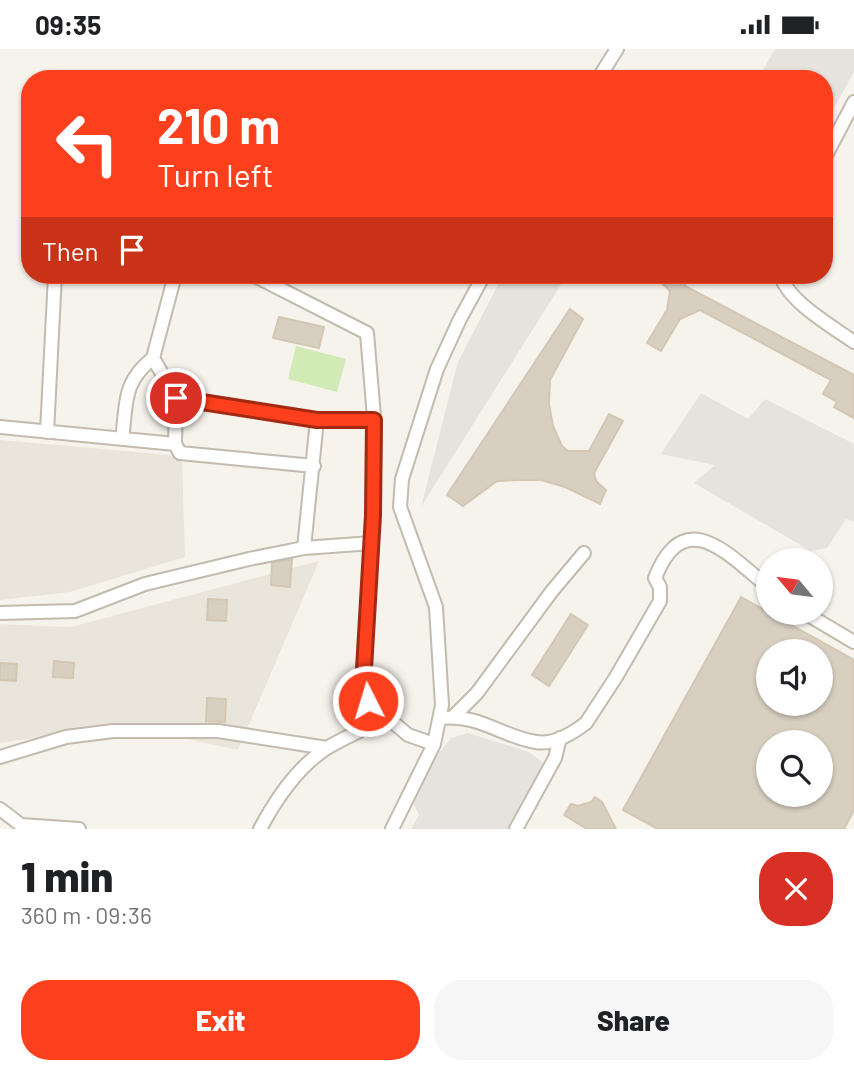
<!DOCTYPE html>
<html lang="en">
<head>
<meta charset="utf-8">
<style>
  body { margin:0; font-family:Barlow,sans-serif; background:#f6f6f6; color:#202124; height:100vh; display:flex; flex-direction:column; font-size:26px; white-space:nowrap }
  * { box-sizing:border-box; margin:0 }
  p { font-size:23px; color:#757577 }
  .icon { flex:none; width:38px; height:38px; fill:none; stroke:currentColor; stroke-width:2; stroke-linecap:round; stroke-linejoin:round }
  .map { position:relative; height:780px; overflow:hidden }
  .details { display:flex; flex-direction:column; background:#fff; flex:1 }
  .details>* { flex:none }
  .guide { position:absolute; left:21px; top:21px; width:812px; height:214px; border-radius:28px; box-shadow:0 2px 5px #0004; background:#fc3f1d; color:#fff; overflow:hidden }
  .needle { width:46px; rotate:299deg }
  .tools { position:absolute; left:756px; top:499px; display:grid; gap:14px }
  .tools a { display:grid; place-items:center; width:77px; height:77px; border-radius:50%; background:#fff; box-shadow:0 2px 5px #0004; font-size:35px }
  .pin { position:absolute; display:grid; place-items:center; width:60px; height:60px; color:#fff; margin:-30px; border:4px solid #fff; border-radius:50%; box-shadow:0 2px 7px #0007 }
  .me { position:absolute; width:77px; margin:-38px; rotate:355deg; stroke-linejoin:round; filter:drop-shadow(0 0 5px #0008) }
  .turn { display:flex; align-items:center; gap:24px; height:147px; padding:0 21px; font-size:32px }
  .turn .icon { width:91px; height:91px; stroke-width:2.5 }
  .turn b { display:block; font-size:49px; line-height:60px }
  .then { display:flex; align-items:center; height:66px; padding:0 21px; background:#0003; gap:14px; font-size:26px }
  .round { display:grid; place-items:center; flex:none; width:74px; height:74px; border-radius:28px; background:#f6f6f6 }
  .summary { display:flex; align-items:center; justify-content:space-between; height:119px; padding:0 21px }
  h1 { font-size:42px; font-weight:800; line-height:52px }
  .primary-button { display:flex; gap:14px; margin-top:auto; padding:14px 21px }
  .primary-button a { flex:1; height:80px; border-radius:28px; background:#fc3f1d; color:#fff; font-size:28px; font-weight:800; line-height:80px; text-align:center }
  .primary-button a+a { background:#f6f6f6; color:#202124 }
  .status { display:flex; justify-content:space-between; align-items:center; height:49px; padding:0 35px; background:#fff; direction:ltr }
  .status svg { height:19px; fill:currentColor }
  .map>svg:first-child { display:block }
  .residential { fill:#eae5da }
  .industrial { fill:#e6e2dd }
  .green { fill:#d2eab5 }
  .building { fill:#d8cfc1; stroke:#d3c7b4; stroke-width:2; fill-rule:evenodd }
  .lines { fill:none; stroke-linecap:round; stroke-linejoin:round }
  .minor-casing { stroke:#c2bbae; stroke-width:16 }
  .minor { stroke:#fff; stroke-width:12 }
  .route-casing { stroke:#a42913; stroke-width:18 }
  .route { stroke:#fc3f1d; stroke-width:12 }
</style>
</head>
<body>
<div class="status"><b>09:35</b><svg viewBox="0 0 49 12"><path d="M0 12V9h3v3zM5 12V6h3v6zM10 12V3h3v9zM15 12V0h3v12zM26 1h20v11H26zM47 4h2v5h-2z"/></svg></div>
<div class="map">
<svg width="854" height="780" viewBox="0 0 854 780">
  <rect width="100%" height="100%" fill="#f6f3ec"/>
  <path class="residential" d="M 0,391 L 182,407 L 185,508 L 70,543 L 0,551 Z
    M 319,512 L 238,701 L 124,676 L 0,694 L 0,575 L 71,578 Z"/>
  <path class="industrial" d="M 775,0 L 854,0 L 854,23 L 824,77 L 824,30 L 758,30 Z
    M 503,226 L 567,226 L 421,458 L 458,313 Z
    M 701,344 L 748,370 L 765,350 L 854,395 L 854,473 L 846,470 L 827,499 L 811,502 L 694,434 L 715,416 L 661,405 Z
    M 468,684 L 529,703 L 545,715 L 508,780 L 411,780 L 419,766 L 412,751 L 432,713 L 451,689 Z"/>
  <path class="green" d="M 296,297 L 346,310 L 337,343 L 288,330 Z"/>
  <path class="building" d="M 653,226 L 676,226 L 687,238 L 854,326 L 854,369 L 834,358 L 837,353 L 823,345 L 831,331 L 700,261 L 680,270 L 661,302 L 647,294 L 667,261 L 670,242 Z
    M 570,260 L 583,270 L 550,331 L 549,355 L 553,377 L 562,397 L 568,402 L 589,402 L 609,365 L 623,372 L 594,424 L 596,432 L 606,441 L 600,455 L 565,438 L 541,431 L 518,431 L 497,432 L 463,457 L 447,446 Z
    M 279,268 L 324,278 L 319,299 L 273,289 Z
    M 292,510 L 290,538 L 271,536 L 272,514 Z
    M 741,548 L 854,611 L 854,761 L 844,780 L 658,780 L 623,761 ZM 768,602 L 821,602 L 821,654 L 768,654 ZM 768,693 L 821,693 L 821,746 L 768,746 Z
    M 208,550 L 227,551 L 226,572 L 207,571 Z
    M 571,565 L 588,576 L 549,637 L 532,626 Z
    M 54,612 L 74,614 L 73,629 L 53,628 Z
    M 0,614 L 17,615 L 16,632 L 0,631 Z
    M 207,649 L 226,650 L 225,673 L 206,672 Z
    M 595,748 L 602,753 L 616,780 L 587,780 L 564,766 L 571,755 L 578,757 L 591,753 Z"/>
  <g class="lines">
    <defs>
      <path id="minor" d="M 598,30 L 617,0
        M 824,110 L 854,53
        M 175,226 L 153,309 L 176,349
        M 253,226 L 367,284 L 375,380 L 373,466 L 364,620 L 368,652 L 408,686 L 434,695
        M 781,226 C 786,251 833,278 854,293
        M 0,378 L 175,395 L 176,349 L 317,371 L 374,371
        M 47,383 L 55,226
        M 122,390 C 127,353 122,334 153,309
        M 175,395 L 180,404 L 314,417
        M 304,499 L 317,371
        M 0,564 L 75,562 L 145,535 L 249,510 L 304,499 L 372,494
        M 805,564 L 854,593
        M 453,668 L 477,644 L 552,542 L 584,504
        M 441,669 C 480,665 500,687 536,693 C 553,696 573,684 586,674 L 616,628 L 660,552 L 660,538 L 655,529 C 684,455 728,505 768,538
        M 0,708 L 66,688 L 113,682 L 218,682 L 327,699
        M 0,760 L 21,776 L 79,780
        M 260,780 C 276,750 297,718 327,699 C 345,688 367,679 387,669
        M 392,780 L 434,695 L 442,656 L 436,558 L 400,458 L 402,430 L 437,320 L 460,270 L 484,226
        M 516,780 L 555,709 L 560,689"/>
    </defs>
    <use href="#minor" class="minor-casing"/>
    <use href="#minor" class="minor"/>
  </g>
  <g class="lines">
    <defs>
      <path id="route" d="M 176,349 L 317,371 L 374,371 L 373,466 L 364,620 L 368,652"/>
    </defs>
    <use href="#route" class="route-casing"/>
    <use href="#route" class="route"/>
  </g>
</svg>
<div class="tools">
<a><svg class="needle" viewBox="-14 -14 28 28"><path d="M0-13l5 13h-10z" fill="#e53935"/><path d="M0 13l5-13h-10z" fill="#757577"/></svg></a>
<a><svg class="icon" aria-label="sound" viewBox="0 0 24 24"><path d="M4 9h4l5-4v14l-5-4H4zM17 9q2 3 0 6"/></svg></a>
<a><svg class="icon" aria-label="search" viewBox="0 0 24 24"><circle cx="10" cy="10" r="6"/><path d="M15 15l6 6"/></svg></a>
</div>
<div class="pin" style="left:176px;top:349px;background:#d93025"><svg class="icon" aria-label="arrive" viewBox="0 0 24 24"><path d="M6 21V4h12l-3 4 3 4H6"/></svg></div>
<svg class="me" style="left:368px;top:652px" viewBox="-20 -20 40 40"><circle r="17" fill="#fc3f1d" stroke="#fff" stroke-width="3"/><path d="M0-11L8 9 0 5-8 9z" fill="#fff"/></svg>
<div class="guide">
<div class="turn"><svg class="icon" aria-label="left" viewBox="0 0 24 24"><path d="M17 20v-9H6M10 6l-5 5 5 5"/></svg><div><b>210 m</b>Turn left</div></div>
<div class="then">Then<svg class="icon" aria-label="arrive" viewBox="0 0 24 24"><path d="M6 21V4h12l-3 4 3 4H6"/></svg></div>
</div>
</div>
<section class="details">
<div class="summary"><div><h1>1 min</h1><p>360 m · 09:36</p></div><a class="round" style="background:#d93025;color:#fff"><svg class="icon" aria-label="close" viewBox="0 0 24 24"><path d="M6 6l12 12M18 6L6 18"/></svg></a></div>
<div class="primary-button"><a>Exit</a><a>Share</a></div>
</section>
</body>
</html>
